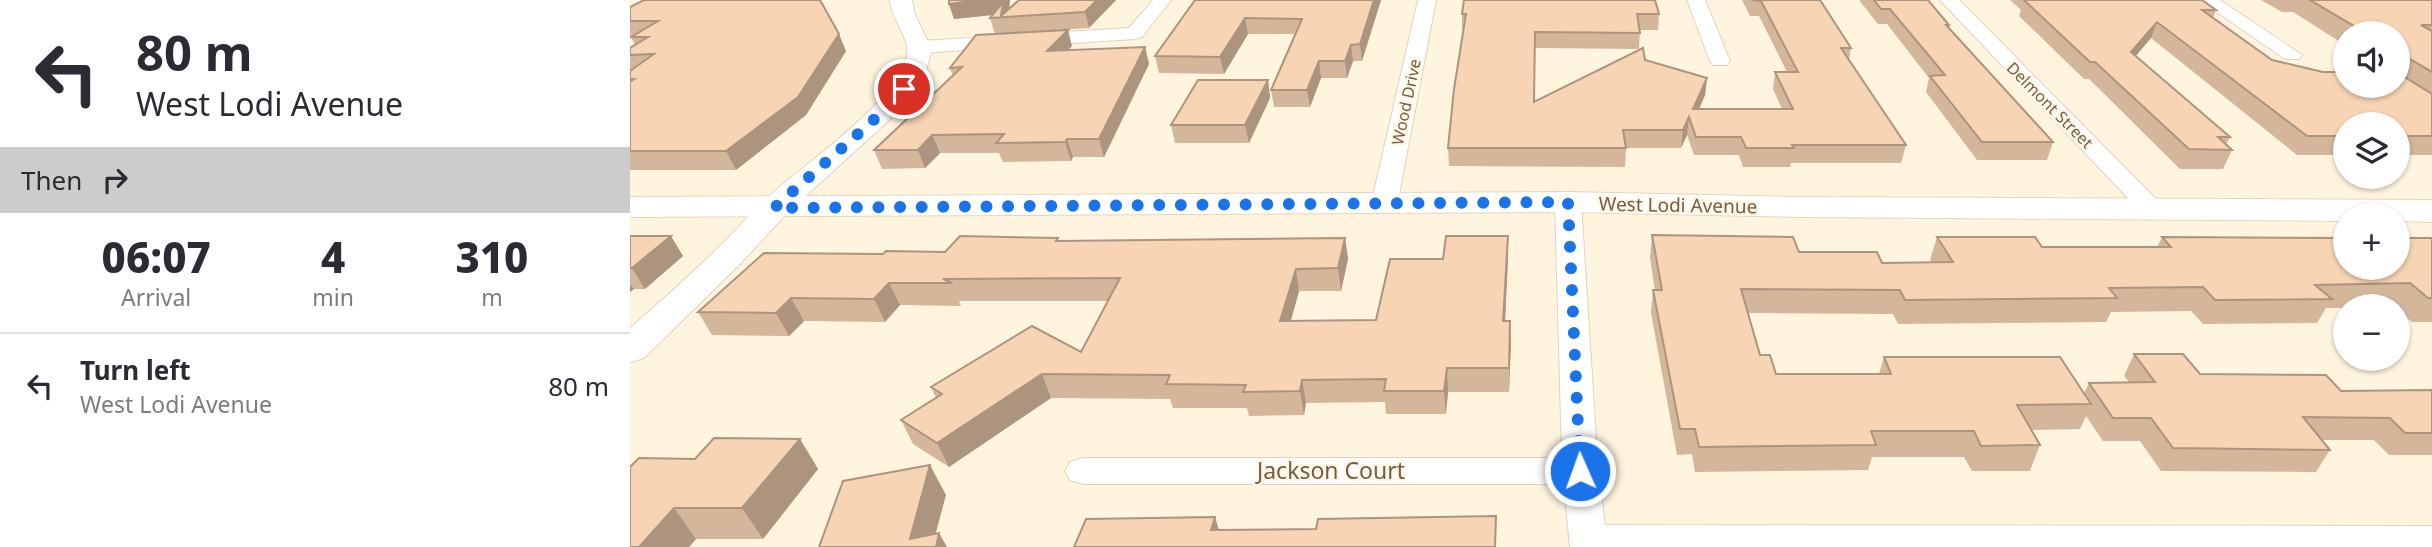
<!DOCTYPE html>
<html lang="en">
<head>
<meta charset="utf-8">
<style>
  body { margin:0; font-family:"Noto Sans",sans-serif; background:#f7f7f7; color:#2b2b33; height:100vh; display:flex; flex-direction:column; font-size:26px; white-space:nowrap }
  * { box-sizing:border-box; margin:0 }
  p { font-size:23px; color:#7c7c81 }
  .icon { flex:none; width:38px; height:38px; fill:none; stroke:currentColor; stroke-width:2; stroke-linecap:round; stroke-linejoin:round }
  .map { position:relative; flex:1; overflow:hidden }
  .side { display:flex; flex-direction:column; background:#fff; width:630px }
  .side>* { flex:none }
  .top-card { background:#fff; color:#2b2b33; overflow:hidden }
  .fabs { position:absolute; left:1703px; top:21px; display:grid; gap:14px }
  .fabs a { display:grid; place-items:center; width:77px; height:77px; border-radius:50%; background:#fff; box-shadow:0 2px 5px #0004; font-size:35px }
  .pin { position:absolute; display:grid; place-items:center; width:60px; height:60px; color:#fff; margin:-30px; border:4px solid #fff; border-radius:50%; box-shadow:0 2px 7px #0007 }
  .me { position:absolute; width:77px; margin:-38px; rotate:358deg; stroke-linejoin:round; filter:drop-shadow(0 0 5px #0008) }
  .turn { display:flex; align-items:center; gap:24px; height:147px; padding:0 21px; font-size:32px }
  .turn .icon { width:91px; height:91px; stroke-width:2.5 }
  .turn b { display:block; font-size:49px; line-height:60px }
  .then { display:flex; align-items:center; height:66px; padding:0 21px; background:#0003; gap:14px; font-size:26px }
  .eta { display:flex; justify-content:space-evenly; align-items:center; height:119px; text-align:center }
  .eta b { font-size:42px; font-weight:800; line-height:49px }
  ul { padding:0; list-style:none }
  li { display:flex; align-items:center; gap:21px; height:105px; padding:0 21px; border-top:2px solid #e1e1e2 }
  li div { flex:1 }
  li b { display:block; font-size:26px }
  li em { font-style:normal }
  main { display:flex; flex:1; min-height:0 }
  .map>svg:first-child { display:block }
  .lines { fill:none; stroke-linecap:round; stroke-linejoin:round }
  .minor-casing { stroke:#e3d1bb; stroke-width:2 }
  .tertiary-casing { stroke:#e3d1bb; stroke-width:2 }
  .secondary-casing { stroke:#e9d3b8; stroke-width:2 }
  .minor { fill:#fff; fill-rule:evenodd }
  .tertiary { fill:#fff; fill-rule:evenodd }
  .secondary { fill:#fff; fill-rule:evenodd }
  .wall { fill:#d4b69b }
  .shaded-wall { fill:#ad947e }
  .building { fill:#f7d4b4; stroke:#ad947e; stroke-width:2 }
  .route { stroke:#1a73e8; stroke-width:12; stroke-dasharray:0 21.6 }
  .labels { text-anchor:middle; stroke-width:5; stroke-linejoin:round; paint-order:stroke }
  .far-street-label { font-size:16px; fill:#775b44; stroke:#fff8e8 }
  .street-label { font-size:19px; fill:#775b44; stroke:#fff8e8 }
  .near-street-label { font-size:23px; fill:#775b44; stroke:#fff8e8 }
</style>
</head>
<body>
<main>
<section class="side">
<div class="top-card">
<div class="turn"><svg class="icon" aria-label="left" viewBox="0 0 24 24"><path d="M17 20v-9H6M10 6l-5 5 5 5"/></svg><div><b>80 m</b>West Lodi Avenue</div></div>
<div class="then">Then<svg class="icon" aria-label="right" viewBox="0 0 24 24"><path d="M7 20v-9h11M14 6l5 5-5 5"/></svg></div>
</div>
<div class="eta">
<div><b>06:07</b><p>Arrival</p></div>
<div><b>4</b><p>min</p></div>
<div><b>310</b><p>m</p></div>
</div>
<ul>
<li><svg class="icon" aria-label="left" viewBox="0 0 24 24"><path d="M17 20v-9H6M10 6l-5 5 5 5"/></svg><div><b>Turn left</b><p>West Lodi Avenue</p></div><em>80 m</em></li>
</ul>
</section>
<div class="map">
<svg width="1802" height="547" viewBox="0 0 1802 547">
  <rect width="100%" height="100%" fill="#fff5df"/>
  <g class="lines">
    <defs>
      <path id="minor" d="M 523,0 L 541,0 L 512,37 L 505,39 L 290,53 L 280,47 L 290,41 L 499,28 Z
        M 788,0 L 806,0 L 767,205 L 763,210 L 754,213 L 745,210 L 741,205 Z
        M 1057,0 L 1075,0 L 1100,61 L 1097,65 L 1083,65 L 1080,61 Z
        M 1310,0 L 1329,0 L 1531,204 L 1535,209 L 1531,214 L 1522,217 L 1513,214 Z
        M 1569,0 L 1590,0 L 1672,55 L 1669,59 L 1655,59 Z
        M 938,194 L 947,197 L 951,202 L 968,471 L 975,525 L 1802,526 L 1802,547 L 940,547 L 934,484 L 453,484 L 440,480 L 435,471 L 440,462 L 453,458 L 932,458 L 925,202 L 929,197 Z"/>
      <path id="tertiary" d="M 260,0 L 282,0 L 285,15 L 302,50 L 294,77 L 257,122 L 156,214 L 111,263 L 14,358 L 0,362 L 0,328 C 34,299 67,269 99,237 C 111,225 122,211 136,199 C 174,164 259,108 276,60 C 283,39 261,21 260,0 Z"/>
      <path id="secondary" d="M 938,192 L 1169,197 L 1802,200 L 1802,222 L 1768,221 L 1768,215 L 1715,215 L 1715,221 L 1169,217 L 938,212 L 0,217 L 0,197 Z"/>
    </defs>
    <use href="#minor" class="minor-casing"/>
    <use href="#tertiary" class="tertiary-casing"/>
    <use href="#secondary" class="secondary-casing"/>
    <use href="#minor" class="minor"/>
    <use href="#tertiary" class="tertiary"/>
    <use href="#secondary" class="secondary"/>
  </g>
  <path class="wall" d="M 486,0 L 459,28 L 365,34 L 360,18 L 363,15 L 324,19 L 319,4 L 379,8 Z
    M 565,0 L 751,0 L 732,61 L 723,61 L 717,78 L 691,78 L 680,107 L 644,107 L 641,90 L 665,34 L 618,34 L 594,74 L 529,73 L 525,56 Z
    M 1112,0 L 1190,0 L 1221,48 L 1219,60 L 1276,145 L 1271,163 L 1161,163 L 1160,167 L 1113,167 L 1109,155 L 1064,155 L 1057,135 L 1051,148 L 996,148 L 995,167 L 819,166 L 818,148 L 834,30 L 832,30 L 832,14 L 1029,14 L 1028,30 L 1010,30 L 1009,49 L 905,48 L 904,101 L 1015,60 L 1077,78 L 1075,95 L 1069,109 L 1152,109 L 1143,89 L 1145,72 L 1157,72 L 1129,16 L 1120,16 Z
    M 1229,0 L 1298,0 L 1319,25 L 1319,27 L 1423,142 L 1417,160 L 1347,160 L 1296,92 L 1299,78 L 1257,24 L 1248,24 Z
    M 1380,0 L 1572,0 L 1586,10 L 1583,18 L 1642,60 L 1693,72 L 1768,86 L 1768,33 L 1715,33 L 1715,45 L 1663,12 L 1652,12 L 1631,0 L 1802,0 L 1802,155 L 1768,155 L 1768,124 L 1715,124 L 1715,155 L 1667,155 L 1521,38 L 1506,56 L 1600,137 L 1596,144 L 1602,150 L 1593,169 L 1550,169 L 1459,79 L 1454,79 L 1389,16 L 1391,10 Z
    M 0,7 L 216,51 L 176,115 L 106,170 L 0,170 L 0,48 L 5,45 L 1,37 L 2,36 L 0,36 Z
    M 442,46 L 438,50 L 515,47 L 519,64 L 474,157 L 443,157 L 441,161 L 373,162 L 369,153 L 310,153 L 295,168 L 252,169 L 244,150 L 323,76 L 320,68 Z
    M 638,80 L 640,98 L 619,143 L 545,143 L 541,125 Z
    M 1022,235 L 1169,252 L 1252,263 L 1302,262 L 1300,260 L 1307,237 L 1412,247 L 1527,247 L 1532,237 L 1802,238 L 1802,322 L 1782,322 L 1768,310 L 1768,306 L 1715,306 L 1715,308 L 1696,308 L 1687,323 L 1573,324 L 1561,311 L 1481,312 L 1476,322 L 1268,324 L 1263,314 L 1118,313 L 1130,355 L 1146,374 L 1249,374 L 1254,357 L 1454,393 L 1459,383 L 1499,382 L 1494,376 L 1504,354 L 1570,374 L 1711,391 L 1802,390 L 1802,455 L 1759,455 L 1744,440 L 1692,440 L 1700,450 L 1686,472 L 1531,471 L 1510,441 L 1473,441 L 1456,416 L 1450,429 L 1402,430 L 1410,445 L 1400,471 L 1342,471 L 1334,457 L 1242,457 L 1238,470 L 1065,472 L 1062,454 L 1047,455 L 1021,313 L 1023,290 L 1025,290 L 1020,258 Z
    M 0,236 L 53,256 L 15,289 L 4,289 L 0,292 Z
    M 878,236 L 878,258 L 875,321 L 880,321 L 879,392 L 818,392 L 816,414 L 756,414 L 755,402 L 676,403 L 674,415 L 619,416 L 617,408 L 543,408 L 540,399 L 421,398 L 319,467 L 283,444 L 271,420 L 306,398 L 301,387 L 451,352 L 478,301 L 329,301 L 331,306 L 270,305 L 255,322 L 174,321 L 159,336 L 82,335 L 68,312 L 253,254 L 315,252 L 429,241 L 715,238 L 718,259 L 711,291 L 669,291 L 661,321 L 746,320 L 813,259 Z
    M 170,439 L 188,469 L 133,539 L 66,539 L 59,547 L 0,547 L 65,459 Z"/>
  <path class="shaded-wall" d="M 350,0 L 380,0 L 379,13 L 371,16 L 371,14 L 324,19 L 319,4 Z
    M 467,0 L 486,0 L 459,28 L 455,12 Z
    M 744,0 L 751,0 L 732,61 L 730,44 Z
    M 615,18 L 618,34 L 594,74 L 590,57 Z
    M 1527,22 L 1521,38 L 1494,69 L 1501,52 Z
    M 438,30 L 442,46 L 422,67 L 417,51 Z
    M 209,34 L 216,51 L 176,115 L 106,170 L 96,151 Z
    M 721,45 L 723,61 L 717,78 L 715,61 Z
    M 515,47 L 519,64 L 474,157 L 469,139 Z
    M 689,61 L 691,78 L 680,107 L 677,90 Z
    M 1077,78 L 1075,95 L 1062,125 L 1063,109 Z
    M 638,80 L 640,98 L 619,143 L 615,125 Z
    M 1059,117 L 1057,135 L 1051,148 L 1053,130 Z
    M 302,135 L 310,153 L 295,168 L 288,150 Z
    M 437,139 L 443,157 L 441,161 L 435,142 Z
    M 41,236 L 53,256 L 15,289 L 2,268 Z
    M 878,236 L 878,258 L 874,344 L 873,321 Z
    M 715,238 L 718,259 L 711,291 L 708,268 Z
    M 666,269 L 669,291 L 654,344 L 650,321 Z
    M 259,283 L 270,305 L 255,322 L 244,299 Z
    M 0,284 L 4,289 L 0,292 Z
    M 161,298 L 174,321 L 159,336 L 146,313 Z
    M 880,321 L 881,344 L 879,392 L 879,368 Z
    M 817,368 L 818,392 L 816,414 L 814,391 Z
    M 412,374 L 421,398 L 319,467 L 307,443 Z
    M 672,380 L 676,403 L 674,415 L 670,391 Z
    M 170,439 L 188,469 L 133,539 L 112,508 Z
    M 300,465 L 316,495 L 302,547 L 280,539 Z
    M 44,508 L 66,539 L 59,547 L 9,547 Z
    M 585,517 L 594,547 L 581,530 Z
    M 309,533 L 317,547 L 306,547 Z"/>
  <path class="building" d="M 14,0 L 190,0 L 209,34 L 168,97 L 96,151 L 0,151 L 0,82 L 4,79 L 0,79 L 0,71 L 24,54 L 0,55 L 0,48 L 18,37 L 1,37 L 28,21 L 0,21 L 0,7 Z
    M 319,0 L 350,0 L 319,4 Z
    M 389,0 L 467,0 L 455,12 L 360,18 L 373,2 L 371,16 Z
    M 565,0 L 744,0 L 730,44 L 721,45 L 715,61 L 689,61 L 677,90 L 641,90 L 672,19 L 615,18 L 590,57 L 525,56 Z
    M 834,0 L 1025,0 L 1029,14 L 1007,14 L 1010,33 L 905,32 L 904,102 L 1013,48 L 1015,60 L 1077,78 L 1063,109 L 1163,109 L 1145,72 L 1168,72 L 1131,1 L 1122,0 L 1190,0 L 1221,48 L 1211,48 L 1276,145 L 1162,145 L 1164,148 L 1116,148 L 1111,137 L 1066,137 L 1059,117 L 1053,130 L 993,130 L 996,148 L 818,148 L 824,89 L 836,14 L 832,14 Z
    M 1244,0 L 1298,0 L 1319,25 L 1316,25 L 1423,142 L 1352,142 L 1300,76 L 1315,75 L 1260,9 L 1251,9 Z
    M 1394,0 L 1572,0 L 1586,10 L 1572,10 L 1642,60 L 1693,72 L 1715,72 L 1715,86 L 1768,86 L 1768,73 L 1802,94 L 1802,136 L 1768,136 L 1768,124 L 1715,124 L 1715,136 L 1677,136 L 1527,22 L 1501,52 L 1600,137 L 1588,137 L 1602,150 L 1559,149 L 1465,62 L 1460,62 Z
    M 1680,0 L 1802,0 L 1802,25 L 1791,25 L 1802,31 L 1802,72 L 1768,52 L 1768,33 L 1736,33 Z
    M 438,30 L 417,51 L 515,47 L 469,139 L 437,139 L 435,142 L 366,143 L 374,134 L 302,135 L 288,150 L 244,150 L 332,67 L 320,68 L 346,35 Z
    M 568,80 L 638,80 L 615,125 L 541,125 Z
    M 1022,235 L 1163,237 L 1169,252 L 1247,252 L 1252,263 L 1323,262 L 1307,237 L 1405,237 L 1412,247 L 1541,247 L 1532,237 L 1715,238 L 1715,268 L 1768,268 L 1768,238 L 1802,238 L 1802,298 L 1798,298 L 1780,283 L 1685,285 L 1702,299 L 1585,300 L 1573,287 L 1479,288 L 1487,298 L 1275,300 L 1270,290 L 1111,289 L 1130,355 L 1140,355 L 1146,374 L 1261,374 L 1254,357 L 1430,357 L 1461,404 L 1387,405 L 1410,445 L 1351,446 L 1344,431 L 1241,431 L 1246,445 L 1069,447 L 1065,429 L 1050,429 L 1023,290 L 1032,290 Z
    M 0,236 L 41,236 L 2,268 L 0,268 Z
    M 330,236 L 428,238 L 426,241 L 715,238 L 708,268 L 666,269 L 650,321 L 746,320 L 760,259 L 813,259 L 816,236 L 878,236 L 873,321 L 880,321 L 879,368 L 817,368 L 814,391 L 754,391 L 756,379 L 672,380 L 670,391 L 613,392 L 616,385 L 536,384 L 540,375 L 412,374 L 307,443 L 271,420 L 312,394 L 301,387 L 402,326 L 451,352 L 490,278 L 313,279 L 322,283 L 259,283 L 244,299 L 161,298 L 146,313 L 68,312 L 134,253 L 253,254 L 256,251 L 315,252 Z
    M 1504,354 L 1553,354 L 1570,374 L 1696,375 L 1711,391 L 1802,390 L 1802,433 L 1775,433 L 1760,418 L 1673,417 L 1700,450 L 1543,448 L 1521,418 L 1483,418 L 1459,383 L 1525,382 Z
    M 84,438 L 170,439 L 112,508 L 44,508 L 9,547 L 0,547 L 0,467 L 9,458 L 65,459 Z
    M 300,465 L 280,539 L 309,533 L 306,547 L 189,547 L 213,481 Z
    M 866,516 L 865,547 L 444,547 L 456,519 L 585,517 L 581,530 L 686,529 L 688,519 Z"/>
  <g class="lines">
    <path class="route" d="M 274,89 L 247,117 L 144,208 L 938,202 L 950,471"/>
  </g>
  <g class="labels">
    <g class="far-street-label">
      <text transform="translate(776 102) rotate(-78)" y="6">Wood Drive</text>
      <text transform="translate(1420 105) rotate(45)" y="6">Delmont Street</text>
    </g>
    <g class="street-label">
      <text transform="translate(1048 205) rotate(1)" y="7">West Lodi Avenue</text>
    </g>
    <g class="near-street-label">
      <text x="701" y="479">Jackson Court</text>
    </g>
  </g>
</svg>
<div class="fabs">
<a><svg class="icon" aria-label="sound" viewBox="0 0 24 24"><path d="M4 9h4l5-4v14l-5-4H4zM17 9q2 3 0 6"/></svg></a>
<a><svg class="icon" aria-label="layers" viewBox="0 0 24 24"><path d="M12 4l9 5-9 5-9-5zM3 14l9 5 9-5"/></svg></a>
<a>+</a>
<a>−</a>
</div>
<div class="pin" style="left:274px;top:89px;background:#d93025"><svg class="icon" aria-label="arrive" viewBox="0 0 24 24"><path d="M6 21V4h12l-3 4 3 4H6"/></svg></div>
<svg class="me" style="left:950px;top:471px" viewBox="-20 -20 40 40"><circle r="17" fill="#1a73e8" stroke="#fff" stroke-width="3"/><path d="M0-11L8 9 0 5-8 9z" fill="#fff"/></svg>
</div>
</main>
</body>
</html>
